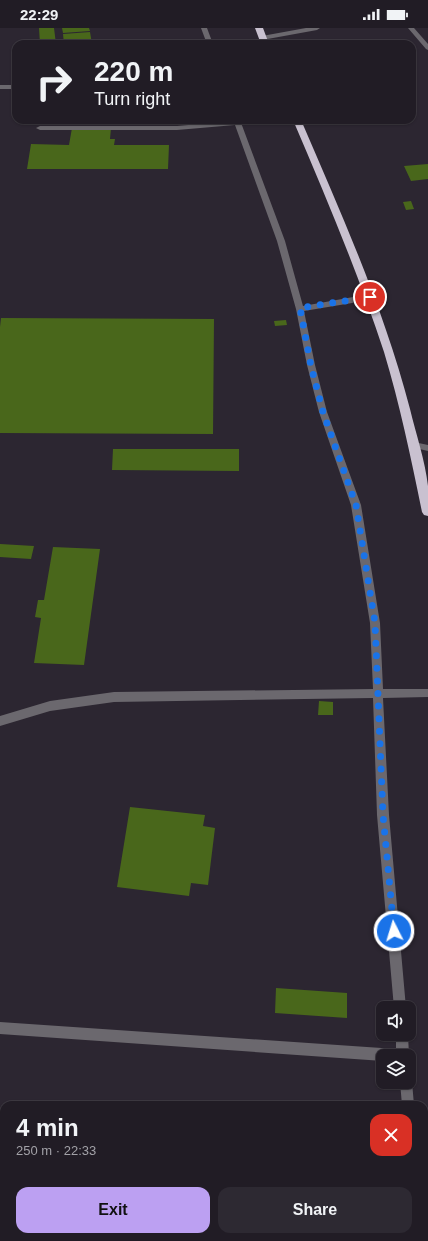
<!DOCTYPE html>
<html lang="en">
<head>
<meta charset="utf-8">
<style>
  body { margin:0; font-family:Arial,sans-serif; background:#2d2932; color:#f1f3f6; height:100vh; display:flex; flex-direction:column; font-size:15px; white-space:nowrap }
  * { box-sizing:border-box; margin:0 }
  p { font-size:13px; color:#a2a1a7 }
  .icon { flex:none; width:22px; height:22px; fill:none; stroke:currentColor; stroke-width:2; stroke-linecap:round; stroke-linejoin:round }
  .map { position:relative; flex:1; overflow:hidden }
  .side { position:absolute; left:0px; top:1073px; width:428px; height:140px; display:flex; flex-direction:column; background:#211c25; border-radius:12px 12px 0 0; box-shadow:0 1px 3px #0004,0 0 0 1px #3e3a42 }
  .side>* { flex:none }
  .guide { position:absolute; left:12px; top:12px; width:404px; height:84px; border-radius:12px; box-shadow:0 1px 3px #0004,0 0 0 1px #3e3a42; background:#211c25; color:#f1f3f6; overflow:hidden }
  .controls { position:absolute; left:376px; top:973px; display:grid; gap:8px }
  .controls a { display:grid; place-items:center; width:40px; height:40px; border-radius:8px; background:#211c25; box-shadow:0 1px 3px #0004,0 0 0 1px #3e3a42; font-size:20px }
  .pin { position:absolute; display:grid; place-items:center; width:34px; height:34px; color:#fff; margin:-17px; border:2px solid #fff; border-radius:50%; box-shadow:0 1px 4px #0007 }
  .me { position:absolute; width:44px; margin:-22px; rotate:355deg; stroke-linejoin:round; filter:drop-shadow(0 0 3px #0008) }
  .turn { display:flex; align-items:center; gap:14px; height:84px; padding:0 16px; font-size:18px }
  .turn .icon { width:52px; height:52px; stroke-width:2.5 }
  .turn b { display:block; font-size:28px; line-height:34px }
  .round { display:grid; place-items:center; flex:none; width:42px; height:42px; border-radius:12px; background:#2d2932 }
  .summary { display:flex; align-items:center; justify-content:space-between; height:68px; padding:0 16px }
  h1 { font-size:24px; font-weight:700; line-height:30px }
  .primary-button { display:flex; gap:8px; margin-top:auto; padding:8px 16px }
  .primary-button a { flex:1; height:46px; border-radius:12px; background:#bca0f2; color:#111; font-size:16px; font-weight:700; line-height:46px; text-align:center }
  .primary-button a+a { background:#2d2932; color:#f1f3f6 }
  .status { display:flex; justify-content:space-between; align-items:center; height:28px; padding:0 20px; background:#211c25; direction:ltr }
  .status svg { height:11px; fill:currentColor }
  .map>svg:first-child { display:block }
  .building { fill:#49671b }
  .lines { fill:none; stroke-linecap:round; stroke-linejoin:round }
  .minor { fill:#6b686e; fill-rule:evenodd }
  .highway { fill:#c9c1d0; fill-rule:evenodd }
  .route { stroke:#1a73e8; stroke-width:7; stroke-dasharray:0 12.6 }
</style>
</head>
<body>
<div class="status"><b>22:29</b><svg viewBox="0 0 49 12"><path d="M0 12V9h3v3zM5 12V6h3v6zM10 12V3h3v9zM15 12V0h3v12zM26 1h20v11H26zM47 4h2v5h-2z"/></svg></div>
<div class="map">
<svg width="428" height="1213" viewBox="0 0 428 1213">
  <rect width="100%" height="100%" fill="#2c2631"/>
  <path class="building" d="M 39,0 L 54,0 L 56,16 L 40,16 Z
    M 62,0 L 89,0 L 90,3 L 63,5 Z
    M 90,4 L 92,16 L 64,16 L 63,6 Z
    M 72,100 L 111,100 L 110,111 L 115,111 L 114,117 L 169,117 L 168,141 L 27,141 L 31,116 L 69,117 Z
    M 428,136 L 428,151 L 411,153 L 404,138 Z
    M 411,173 L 414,181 L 406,182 L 403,174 Z
    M 1,290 L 214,291 L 213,406 L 0,405 L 0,299 Z
    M 286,292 L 287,297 L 275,298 L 274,293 Z
    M 113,421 L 239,421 L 239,443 L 112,442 Z
    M 0,516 L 34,518 L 31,531 L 0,529 Z
    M 53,519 L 100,521 L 84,637 L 34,635 L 41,590 L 35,589 L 38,572 L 44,572 Z
    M 319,673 L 333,674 L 333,687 L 318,687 Z
    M 130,779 L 205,787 L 203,798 L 215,800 L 208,857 L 191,855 L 189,868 L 117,859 Z
    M 276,960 L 347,965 L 347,990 L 275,985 Z"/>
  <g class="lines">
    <path class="minor" d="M 201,0 L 207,0 L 213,16 L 207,16 Z
      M 306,0 L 320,0 L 317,2 L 262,12 L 259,10 L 262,8 Z
      M 408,0 L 414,0 L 428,16 L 428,22 L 426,21 Z
      M 0,57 L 16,57 L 16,61 L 0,61 Z
      M 234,92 L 240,92 L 285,213 L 303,278 L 370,266 L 374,269 L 370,272 L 304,283 L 315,337 L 327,384 L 361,477 L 380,595 L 383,661 L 428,661 L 428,669 L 383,670 L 389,787 L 406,980 L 394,980 L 377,787 L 373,670 L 114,674 L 50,683 L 0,698 L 0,688 L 50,673 L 114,664 L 373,661 L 370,595 L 351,477 L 319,384 L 307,337 L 296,281 L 277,213 L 235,97 L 177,102 L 40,102 L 36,100 L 40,98 L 177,98 L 234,93 Z
      M 414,414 L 428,417 L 428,423 L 411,419 L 410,417 Z
      M 0,994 L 396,1021 L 396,1006 L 408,1006 L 409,1028 L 383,1028 L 383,1033 L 0,1006 Z
      M 409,1049 L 412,1054 L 414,1077 L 402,1077 L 400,1054 L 409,1054 Z
      M 424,1203 L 428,1205 L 428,1213 L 417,1213 L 416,1209 L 424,1209 Z"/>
    <path class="highway" d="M 255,0 L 263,0 L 269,16 L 261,16 Z
      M 293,92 L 301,92 C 342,187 384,281 410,381 C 416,406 425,432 428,458 C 428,468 428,478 428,488 L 424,487 L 422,484 C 411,430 400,377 384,324 C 358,245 326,169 293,92 Z"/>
  </g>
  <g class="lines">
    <path class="route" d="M 370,269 L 300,280 L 311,338 L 323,384 L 356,477 L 375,595 L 383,787 L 394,903"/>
  </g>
</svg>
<div class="controls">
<a><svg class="icon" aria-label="sound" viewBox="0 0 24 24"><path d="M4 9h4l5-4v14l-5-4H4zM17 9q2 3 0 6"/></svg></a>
<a><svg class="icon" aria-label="layers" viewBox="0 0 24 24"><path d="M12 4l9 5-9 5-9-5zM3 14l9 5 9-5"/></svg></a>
</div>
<div class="pin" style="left:370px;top:269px;background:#d93025"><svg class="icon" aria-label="arrive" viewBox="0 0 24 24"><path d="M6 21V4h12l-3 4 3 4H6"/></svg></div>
<svg class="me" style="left:394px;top:903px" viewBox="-20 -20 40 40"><circle r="17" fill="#1a73e8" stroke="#fff" stroke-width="3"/><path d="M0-11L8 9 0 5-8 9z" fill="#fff"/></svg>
<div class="guide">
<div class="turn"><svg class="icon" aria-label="right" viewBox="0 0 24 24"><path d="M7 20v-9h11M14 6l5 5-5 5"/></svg><div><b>220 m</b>Turn right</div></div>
</div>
<section class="side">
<div class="summary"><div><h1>4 min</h1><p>250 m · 22:33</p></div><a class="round" style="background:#d93025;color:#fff"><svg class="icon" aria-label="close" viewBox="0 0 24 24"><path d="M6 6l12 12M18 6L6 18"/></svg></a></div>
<div class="primary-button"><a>Exit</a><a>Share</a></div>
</section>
</div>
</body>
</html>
